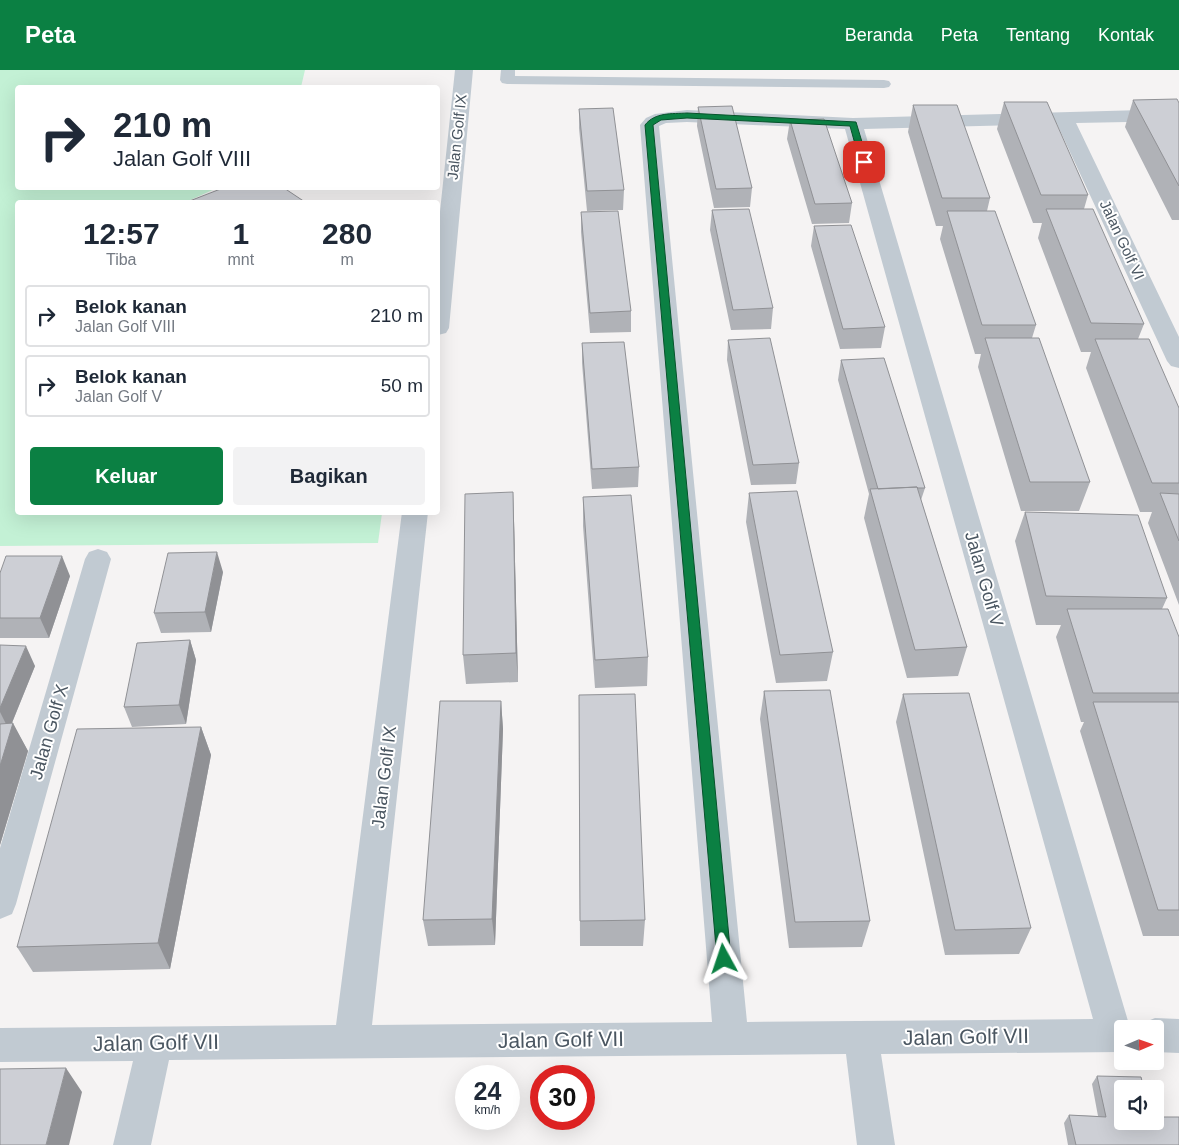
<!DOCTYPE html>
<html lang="id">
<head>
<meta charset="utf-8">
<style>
  body { margin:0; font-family:Helvetica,sans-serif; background:#f2f2f3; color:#1f2937; height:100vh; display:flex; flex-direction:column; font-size:19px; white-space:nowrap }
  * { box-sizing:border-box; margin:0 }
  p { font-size:16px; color:#747a83 }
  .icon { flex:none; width:28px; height:28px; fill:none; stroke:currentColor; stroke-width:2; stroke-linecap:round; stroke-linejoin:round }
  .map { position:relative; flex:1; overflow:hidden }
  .panel { position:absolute; left:15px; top:130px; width:425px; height:315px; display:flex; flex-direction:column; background:#fff; border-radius:5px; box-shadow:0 5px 20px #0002 }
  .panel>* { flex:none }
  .top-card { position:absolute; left:15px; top:15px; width:425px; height:105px; border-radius:5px; box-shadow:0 5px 20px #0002; background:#fff; color:#1f2937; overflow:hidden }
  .needle { width:32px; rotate:88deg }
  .fabs { position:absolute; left:1114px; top:950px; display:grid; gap:10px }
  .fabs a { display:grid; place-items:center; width:50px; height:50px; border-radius:5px; background:#fff; box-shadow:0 5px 20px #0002; font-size:25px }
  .speed { position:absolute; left:455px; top:995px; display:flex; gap:10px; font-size:25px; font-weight:700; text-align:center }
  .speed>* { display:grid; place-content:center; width:65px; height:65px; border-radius:50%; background:#fff; box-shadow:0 5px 20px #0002; line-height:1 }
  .speed small { font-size:12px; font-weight:400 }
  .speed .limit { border:8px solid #d22; background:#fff; color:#111 }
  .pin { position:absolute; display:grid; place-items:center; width:42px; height:42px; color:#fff; margin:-21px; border-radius:10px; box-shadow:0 2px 8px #0006 }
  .me { position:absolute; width:55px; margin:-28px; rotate:355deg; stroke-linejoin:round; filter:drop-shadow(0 0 4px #0008) }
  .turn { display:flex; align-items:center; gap:18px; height:105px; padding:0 15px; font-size:22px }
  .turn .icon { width:65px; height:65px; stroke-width:2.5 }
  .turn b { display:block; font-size:35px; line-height:42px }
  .eta { display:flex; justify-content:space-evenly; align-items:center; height:85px; text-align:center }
  .eta b { font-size:30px; font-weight:700; line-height:35px }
  .primary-button { display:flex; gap:10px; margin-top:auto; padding:10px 15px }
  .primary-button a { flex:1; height:58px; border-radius:5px; background:#0b8043; color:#fff; font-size:20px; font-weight:700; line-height:58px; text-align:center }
  .primary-button a+a { background:#f2f2f3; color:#1f2937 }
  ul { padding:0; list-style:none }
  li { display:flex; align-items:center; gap:15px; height:62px; margin:0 10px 8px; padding:0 5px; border:2px solid #e0e1e3; border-radius:5px }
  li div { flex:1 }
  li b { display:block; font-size:19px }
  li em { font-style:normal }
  header { display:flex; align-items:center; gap:30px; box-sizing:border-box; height:70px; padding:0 25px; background:#0b8043; color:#fff }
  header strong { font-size:24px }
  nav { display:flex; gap:28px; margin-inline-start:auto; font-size:18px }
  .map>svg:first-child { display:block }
  .green { fill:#c3f1d5 }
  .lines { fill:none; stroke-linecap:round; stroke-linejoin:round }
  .lane { fill:#c1cad2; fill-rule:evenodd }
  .street { fill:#c1cad2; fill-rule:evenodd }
  .wall { fill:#b0b2b7 }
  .shaded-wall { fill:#909195 }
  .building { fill:#cdcfd5; stroke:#909195 }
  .route { fill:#0b8043; stroke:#07532c }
  .labels { text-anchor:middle; stroke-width:4; stroke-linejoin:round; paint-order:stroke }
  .far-street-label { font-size:15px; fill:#4a5661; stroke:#fff }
  .street-label { font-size:18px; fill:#4a5661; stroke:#fff }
  .near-street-label { font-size:21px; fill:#4a5661; stroke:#fff }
</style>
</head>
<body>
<header>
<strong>Peta</strong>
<nav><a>Beranda</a><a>Peta</a><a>Tentang</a><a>Kontak</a></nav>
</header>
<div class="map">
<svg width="1179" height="1075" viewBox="0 0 1179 1075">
  <rect width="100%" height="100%" fill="#f5f3f3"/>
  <path class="green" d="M 0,0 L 305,0 L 301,17 L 18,18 L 18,118 L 217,118 L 186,132 L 18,132 L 18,442 L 382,443 L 378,473 L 0,476 Z"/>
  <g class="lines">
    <path class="lane" d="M 501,0 L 515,0 L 515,6 L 884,10 L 889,11 L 891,14 L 889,17 L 884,18 L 507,14 L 502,13 L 500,10 Z"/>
    <path class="street" d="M 455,0 L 473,0 L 449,258 L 446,263 L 438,265 L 438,160 Z
      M 1179,39 L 1179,51 L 1076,53 L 1179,267 L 1179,298 L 1171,296 L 1167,291 L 1057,54 L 864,59 L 1128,951 L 1134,953 L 1137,959 L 1122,959 L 1122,982 L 881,984 L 895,1075 L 857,1075 L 846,984 L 169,990 L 151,1075 L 113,1075 L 133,991 L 0,992 L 0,958 L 336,955 L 402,442 L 428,442 L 372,955 L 712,952 L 640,55 L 646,48 L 655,44 L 687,40 L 853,48 ZM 687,52 L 845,59 L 1093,949 L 747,952 L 659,56 L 666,53 Z
      M 98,479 L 107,482 L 111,489 L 16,834 L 12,844 L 0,849 L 0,778 L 85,489 L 89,482 Z
      M 1155,948 L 1179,949 L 1179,983 L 1155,982 L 1155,959 L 1140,959 L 1143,953 Z"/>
  </g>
  <path class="wall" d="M 1133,30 L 1179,33 L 1179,150 L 1172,150 L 1125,57 Z
    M 1004,32 L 1088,125 L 1084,139 L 1144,254 L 1138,269 L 1179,338 L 1179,535 L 1148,453 L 1152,442 L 1140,442 L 1086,298 L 1091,282 L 1081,282 L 1038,168 L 1042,153 L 1033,153 L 997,59 Z
    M 913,35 L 990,128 L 987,141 L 1036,255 L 1032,268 L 1090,412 L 1079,441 L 1021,441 L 978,297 L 981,284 L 975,284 L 940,169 L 943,156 L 936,156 L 908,62 Z
    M 698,37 L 752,118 L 750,137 L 714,138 L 697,56 Z
    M 579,39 L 624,120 L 623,140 L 587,141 L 579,58 Z
    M 790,50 L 852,133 L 849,153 L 812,154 L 787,69 Z
    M 712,140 L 773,238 L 771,259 L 731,260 L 710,160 Z
    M 581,142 L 631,241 L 631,262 L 590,263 L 581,162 Z
    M 814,156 L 885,257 L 881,278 L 840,279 L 811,176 Z
    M 728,270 L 799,393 L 796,414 L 751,415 L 727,290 Z
    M 582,273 L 639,397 L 638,417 L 592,419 L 582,293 Z
    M 841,290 L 925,418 L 921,430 L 967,577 L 958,606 L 907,608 L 864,448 L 869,424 L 838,310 Z
    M 513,422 L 514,451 L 518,612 L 466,614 L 463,585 Z
    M 749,423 L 833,582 L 827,611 L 776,613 L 746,452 Z
    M 583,427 L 648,587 L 647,616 L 595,618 L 583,456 Z
    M 1025,442 L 1167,528 L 1162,539 L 1179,567 L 1179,866 L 1143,866 L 1080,661 L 1084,652 L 1081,652 L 1056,567 L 1061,555 L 1036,555 L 1015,471 Z
    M 223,502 L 211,562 L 161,563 L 154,543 Z
    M 0,503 L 70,506 L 49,568 L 0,568 Z
    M 190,570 L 196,590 L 186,654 L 132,657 L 124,637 Z
    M 0,575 L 35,596 L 12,653 L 28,681 L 0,775 Z
    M 764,621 L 870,851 L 862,877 L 789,878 L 760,649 Z
    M 903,624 L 1031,858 L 1019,884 L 945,885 L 896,652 Z
    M 579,625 L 645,850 L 643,876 L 580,876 Z
    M 501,631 L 503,659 L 495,875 L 428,876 L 423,850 Z
    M 201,657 L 211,685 L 170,899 L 33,902 L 17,877 Z
    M 1097,1006 L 1122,1051 L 1179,1075 L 1068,1075 L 1064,1053 L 1069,1045 L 1098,1046 L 1092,1014 Z"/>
  <path class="shaded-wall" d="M 513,422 L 514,451 L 518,612 L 516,583 Z
    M 217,482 L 223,502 L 211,562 L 205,542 Z
    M 62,486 L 70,506 L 49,568 L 40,548 Z
    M 190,570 L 196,590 L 186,654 L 179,635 Z
    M 26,576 L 35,596 L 9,660 L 0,642 L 0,638 Z
    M 501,631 L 503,659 L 495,875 L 492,849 Z
    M 13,653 L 28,681 L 0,775 L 0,696 Z
    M 201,657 L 211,685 L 170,899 L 158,873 Z
    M 66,998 L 82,1022 L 69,1075 L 46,1075 Z"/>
  <path class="building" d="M 1177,29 L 1179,33 L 1179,116 L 1133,30 Z
    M 1004,32 L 1047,32 L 1088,125 L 1041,125 Z
    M 913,35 L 957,35 L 990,128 L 942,128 Z
    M 732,36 L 752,118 L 716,119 L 698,37 Z
    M 613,38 L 624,120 L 587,121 L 579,39 Z
    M 824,49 L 852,133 L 815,134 L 790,50 Z
    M 223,118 L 284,118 L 305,132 L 187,132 Z
    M 749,139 L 773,238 L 733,240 L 712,140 Z
    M 1046,139 L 1093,139 L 1144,254 L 1091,253 Z
    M 618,141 L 631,241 L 590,243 L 581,142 Z
    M 947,141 L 995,141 L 1036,255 L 982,255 Z
    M 851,155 L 885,257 L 843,259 L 814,156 Z
    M 770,268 L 799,393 L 753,395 L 728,270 Z
    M 985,268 L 1039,268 L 1090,412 L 1030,412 Z
    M 1095,269 L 1149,269 L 1179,338 L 1179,413 L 1152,413 Z
    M 624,272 L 639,397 L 592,399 L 582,273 Z
    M 884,288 L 925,418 L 918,418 L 917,417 L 878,419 L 841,290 Z
    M 917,417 L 967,577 L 915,580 L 870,419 Z
    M 797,421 L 833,582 L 780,585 L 749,423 Z
    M 513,422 L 516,583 L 463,585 L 465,424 Z
    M 1160,423 L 1179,424 L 1179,471 Z
    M 631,425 L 648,587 L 595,590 L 583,427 Z
    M 1025,442 L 1138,445 L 1167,528 L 1046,526 Z
    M 217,482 L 205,542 L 154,543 L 168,483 Z
    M 6,486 L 62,486 L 40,548 L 0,548 L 0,503 Z
    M 1067,539 L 1168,539 L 1179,567 L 1179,623 L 1093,623 Z
    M 190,570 L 179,635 L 124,637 L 137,573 Z
    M 0,575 L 26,576 L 0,638 Z
    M 830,620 L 870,851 L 795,852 L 764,621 Z
    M 969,623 L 1031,858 L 955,860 L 903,624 Z
    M 635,624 L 645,850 L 580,851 L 579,625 Z
    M 440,631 L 501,631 L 492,849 L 423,850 Z
    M 1093,632 L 1179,632 L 1179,840 L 1158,840 Z
    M 13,653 L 0,696 L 0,654 Z
    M 201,657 L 158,873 L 17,877 L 77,659 Z
    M 66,998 L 46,1075 L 0,1075 L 0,999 Z
    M 1097,1006 L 1141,1007 L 1144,1019 L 1122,1019 L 1122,1051 L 1155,1051 L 1155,1047 L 1179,1047 L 1179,1075 L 1076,1075 L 1069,1045 L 1106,1047 Z"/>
  <path class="route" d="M 687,43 L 856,52 L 868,92 L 864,94 L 860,92 L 850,56 L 687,48 L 661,50 L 653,55 L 731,889 L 729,893 L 724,895 L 719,893 L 717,889 L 645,55 C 655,42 672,44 687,43 Z"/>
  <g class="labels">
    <g class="far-street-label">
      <text transform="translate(457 67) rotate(-84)" y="5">Jalan Golf IX</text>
      <text transform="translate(1122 170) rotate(65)" y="5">Jalan Golf VI</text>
    </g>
    <g class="street-label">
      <text transform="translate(984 509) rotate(74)" y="6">Jalan Golf V</text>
      <text transform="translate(49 662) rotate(-74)" y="6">Jalan Golf X</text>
      <text transform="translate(384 707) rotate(-83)" y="6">Jalan Golf IX</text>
    </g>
    <g class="near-street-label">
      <text transform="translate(966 967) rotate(-1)" y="7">Jalan Golf VII</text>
      <text transform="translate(561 970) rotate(-1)" y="7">Jalan Golf VII</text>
      <text transform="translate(156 973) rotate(-1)" y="7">Jalan Golf VII</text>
    </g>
  </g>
</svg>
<div class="fabs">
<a><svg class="needle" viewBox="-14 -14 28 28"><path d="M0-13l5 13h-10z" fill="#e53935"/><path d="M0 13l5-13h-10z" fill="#747a83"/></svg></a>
<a><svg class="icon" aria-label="sound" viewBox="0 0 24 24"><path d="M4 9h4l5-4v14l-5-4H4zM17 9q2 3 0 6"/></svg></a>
</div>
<div class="speed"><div>24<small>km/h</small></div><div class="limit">30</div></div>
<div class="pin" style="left:864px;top:92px;background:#d93025"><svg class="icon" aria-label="arrive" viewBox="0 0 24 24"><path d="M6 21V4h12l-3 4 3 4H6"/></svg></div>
<svg class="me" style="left:724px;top:889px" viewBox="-20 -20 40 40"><path d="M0-17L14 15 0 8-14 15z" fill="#0b8043" stroke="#fff" stroke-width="4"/></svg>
<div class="top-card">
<div class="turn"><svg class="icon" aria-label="right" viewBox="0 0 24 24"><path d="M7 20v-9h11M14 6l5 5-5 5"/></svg><div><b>210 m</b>Jalan Golf VIII</div></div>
</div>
<section class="panel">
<div class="eta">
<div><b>12:57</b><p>Tiba</p></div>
<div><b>1</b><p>mnt</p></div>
<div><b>280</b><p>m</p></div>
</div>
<ul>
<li><svg class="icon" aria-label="right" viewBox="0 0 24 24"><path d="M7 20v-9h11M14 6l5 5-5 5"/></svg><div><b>Belok kanan</b><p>Jalan Golf VIII</p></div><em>210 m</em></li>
<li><svg class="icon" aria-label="right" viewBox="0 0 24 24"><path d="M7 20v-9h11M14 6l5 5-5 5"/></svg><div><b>Belok kanan</b><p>Jalan Golf V</p></div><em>50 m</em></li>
</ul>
<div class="primary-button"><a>Keluar</a><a>Bagikan</a></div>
</section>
</div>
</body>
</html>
